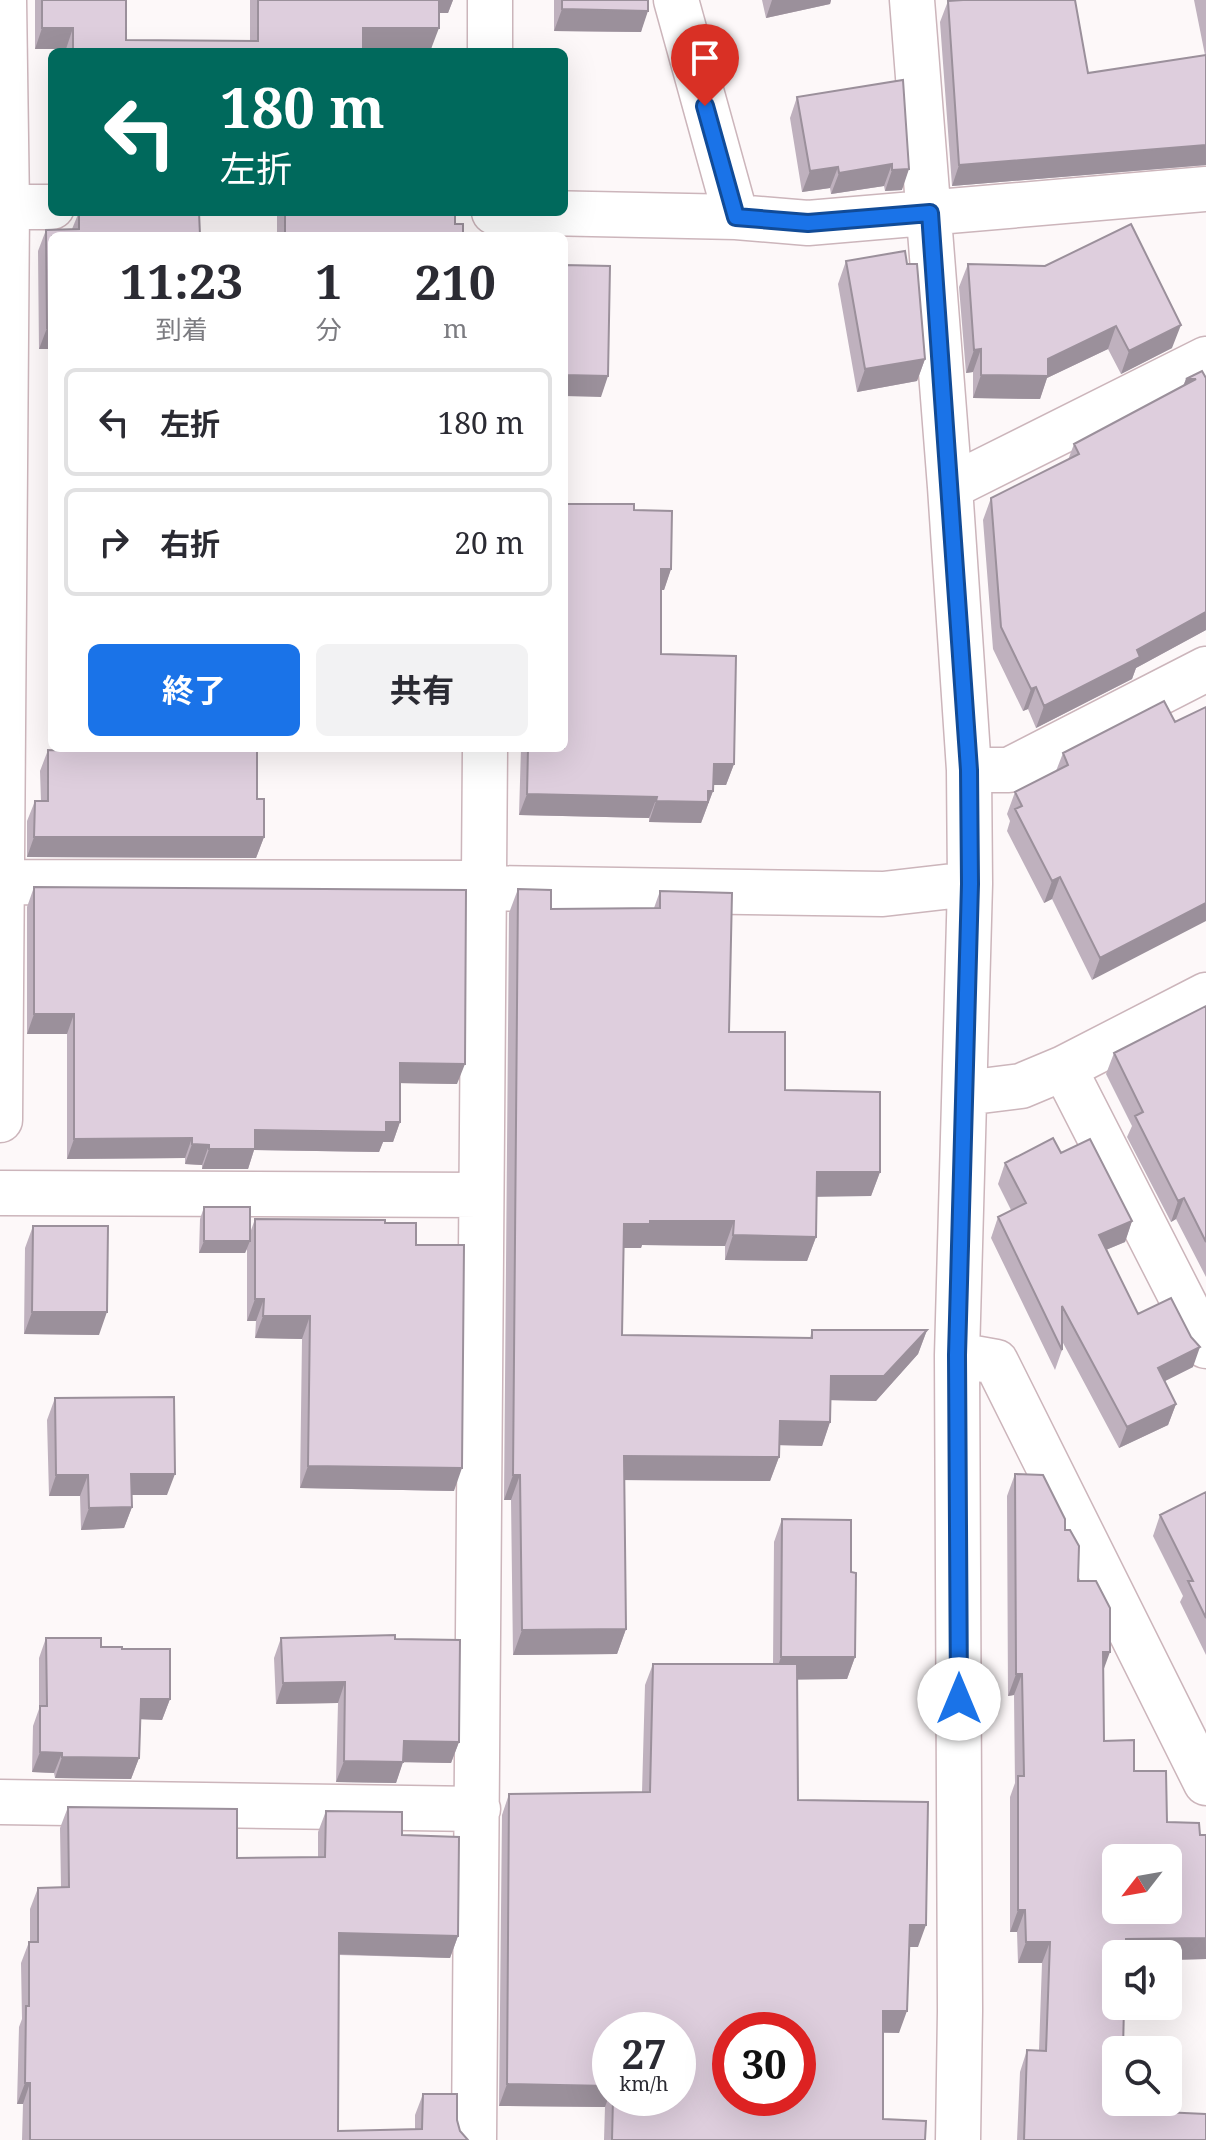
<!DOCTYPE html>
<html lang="ja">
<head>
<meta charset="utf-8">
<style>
  body { margin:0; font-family:"Noto Serif","Noto Sans JP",serif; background:#f2f2f3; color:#2b2b33; height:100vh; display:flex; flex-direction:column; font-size:30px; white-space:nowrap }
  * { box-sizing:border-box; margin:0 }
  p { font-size:26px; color:#7c7c81 }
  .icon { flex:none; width:44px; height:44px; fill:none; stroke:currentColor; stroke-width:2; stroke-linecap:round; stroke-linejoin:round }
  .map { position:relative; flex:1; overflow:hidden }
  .sheet { position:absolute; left:48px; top:232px; width:520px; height:520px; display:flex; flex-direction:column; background:#fff; border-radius:12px; box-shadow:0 8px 32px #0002 }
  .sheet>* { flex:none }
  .top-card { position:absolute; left:48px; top:48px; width:520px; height:168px; border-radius:12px; box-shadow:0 8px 32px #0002; background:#00695c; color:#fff; overflow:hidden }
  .needle { width:52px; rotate:239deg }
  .buttons { position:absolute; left:1102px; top:1844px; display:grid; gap:16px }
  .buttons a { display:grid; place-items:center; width:80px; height:80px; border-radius:12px; background:#fff; box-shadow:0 8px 32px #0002; font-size:40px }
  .speed { position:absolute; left:592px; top:2012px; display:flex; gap:16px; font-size:40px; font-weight:700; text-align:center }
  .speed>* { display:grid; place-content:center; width:104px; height:104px; border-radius:50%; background:#fff; box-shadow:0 8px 32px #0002; line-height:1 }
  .speed small { font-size:20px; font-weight:400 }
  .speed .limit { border:12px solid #d22; background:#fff; color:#111 }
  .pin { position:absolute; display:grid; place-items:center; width:68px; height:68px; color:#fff; margin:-82px -34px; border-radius:50% 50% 50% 0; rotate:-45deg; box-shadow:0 0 8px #0007 }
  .pin .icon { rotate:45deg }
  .me { position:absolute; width:88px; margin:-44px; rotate:0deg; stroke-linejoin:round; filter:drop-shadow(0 0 6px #0008) }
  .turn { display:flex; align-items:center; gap:28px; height:168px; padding:0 40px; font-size:36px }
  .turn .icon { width:104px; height:104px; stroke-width:2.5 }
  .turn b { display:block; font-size:56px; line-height:68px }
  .eta { display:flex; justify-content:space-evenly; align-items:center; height:136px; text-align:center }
  .eta b { font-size:48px; font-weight:700; line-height:56px }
  .cta { display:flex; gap:16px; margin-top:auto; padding:16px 40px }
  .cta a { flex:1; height:92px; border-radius:12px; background:#1a73e8; color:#fff; font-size:32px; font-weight:700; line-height:92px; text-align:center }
  .cta a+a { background:#f2f2f3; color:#2b2b33 }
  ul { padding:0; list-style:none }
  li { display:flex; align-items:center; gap:24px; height:108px; margin:0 16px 12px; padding:0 24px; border:4px solid #e1e1e2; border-radius:12px }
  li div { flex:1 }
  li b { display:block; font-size:30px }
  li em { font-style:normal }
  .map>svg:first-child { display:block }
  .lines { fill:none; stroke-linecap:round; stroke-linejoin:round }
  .minor-casing { stroke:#ccb5bb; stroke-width:47 }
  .minor { stroke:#fff; stroke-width:44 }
  .wall { fill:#bfb1be; fill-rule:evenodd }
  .shaded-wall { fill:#9b909b }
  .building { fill:#decedd; stroke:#9b909b; stroke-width:2; fill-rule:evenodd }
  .route-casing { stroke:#114b97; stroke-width:20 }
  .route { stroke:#1a73e8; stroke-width:14 }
</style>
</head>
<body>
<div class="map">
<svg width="1206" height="2140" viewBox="0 0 1206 2140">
  <rect width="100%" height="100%" fill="#fdf8f9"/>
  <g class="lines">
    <defs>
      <path id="minor" d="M 676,0 L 736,217
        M 912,0 L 950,487 L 969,770 L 970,884 L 957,1355 L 960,2011 L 958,2140
        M 490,52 L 490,0
        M 7,207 L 52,207
        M 494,212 L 736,217 L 808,223 L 1206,189
        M 950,487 L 1206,359
        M 969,770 L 1009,770 L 1206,669
        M 0,882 L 483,883
        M 483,888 L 883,894 L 970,884
        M 1064,1068 L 1206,1346
        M 965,1093 L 1021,1086 L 1064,1068 L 1206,995
        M 0,1120 L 7,207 L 4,0
        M 0,1193 L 481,1195
        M 957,1355 L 996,1362 L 1206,1783
        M 0,1802 L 478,1809
        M 474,2140 L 485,748"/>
    </defs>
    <use href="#minor" class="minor-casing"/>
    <use href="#minor" class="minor"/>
  </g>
  <path class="wall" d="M 35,0 L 126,0 L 126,40 L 250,41 L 250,0 L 453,0 L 448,13 L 439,13 L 431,49 L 363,49 L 363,52 L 66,52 L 66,49 L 35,49 Z
    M 554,0 L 648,0 L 641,32 L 554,31 Z
    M 762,0 L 831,0 L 830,4 L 766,18 Z
    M 1194,0 L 1206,0 L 1206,165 L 952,186 L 940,22 L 948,1 L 1088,73 L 1205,55 Z
    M 903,80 L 902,190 L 885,191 L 884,186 L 831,194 L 830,188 L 802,192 L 790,118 L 797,97 Z
    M 79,212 L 200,235 L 52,236 L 52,349 L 39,349 L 38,251 L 46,230 L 72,229 Z
    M 277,212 L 455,212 L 455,224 L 463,236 L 277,236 Z
    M 846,261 L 925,359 L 917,381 L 857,392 L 838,284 Z
    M 968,264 L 1172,348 L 1121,374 L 1108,349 L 1047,378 L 1040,399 L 973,398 L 973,372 L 966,373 L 959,287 Z
    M 1206,378 L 1206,630 L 1136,668 L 1132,679 L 1036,728 L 1028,709 L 1023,711 L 993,649 L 983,520 L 991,498 L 1068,460 L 1074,444 L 1183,386 L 1186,379 Z
    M 567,504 L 634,510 L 671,569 L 664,590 L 661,590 L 661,654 L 734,764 L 726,785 L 713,785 L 713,791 L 701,823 L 649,822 L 649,818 L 519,815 L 521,748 L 564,748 L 564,511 Z
    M 1206,707 L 1092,980 L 1052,899 L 1044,903 L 1007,831 L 1010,821 L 1007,814 L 1015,792 L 1056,771 L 1063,753 L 1175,722 Z
    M 67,748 L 257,748 L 257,799 L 264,837 L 256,858 L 27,857 L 27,821 L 35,801 L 41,801 L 40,771 L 48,750 L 67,751 Z
    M 34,887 L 457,1084 L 400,1083 L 400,1122 L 393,1142 L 383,1142 L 379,1152 L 254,1150 L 248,1169 L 202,1169 L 202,1165 L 185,1164 L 185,1158 L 67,1159 L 67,1034 L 27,1034 L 27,907 Z
    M 518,889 L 551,909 L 654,908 L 660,891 L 729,1032 L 785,1090 L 880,1172 L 871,1196 L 816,1196 L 816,1237 L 807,1261 L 725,1260 L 725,1246 L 642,1245 L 641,1248 L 624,1248 L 622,1335 L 810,1338 L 812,1330 L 927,1330 L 918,1354 L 876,1401 L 831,1400 L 830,1422 L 822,1446 L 779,1445 L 779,1457 L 770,1481 L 624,1480 L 626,1629 L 617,1654 L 513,1655 L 511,1500 L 504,1500 L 509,913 Z
    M 1206,1006 L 1206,1277 L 1176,1219 L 1171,1222 L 1127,1137 L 1132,1126 L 1106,1074 L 1114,1053 Z
    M 1061,1153 L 1132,1221 L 1125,1242 L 1106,1250 L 1138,1314 L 1193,1367 L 1165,1381 L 1176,1404 L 1168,1425 L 1119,1448 L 1062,1341 L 1062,1350 L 1055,1370 L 991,1238 L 998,1217 L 1011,1210 L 998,1184 L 1005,1163 Z
    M 204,1207 L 250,1233 L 255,1219 L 385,1223 L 416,1245 L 454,1491 L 300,1488 L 302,1339 L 255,1338 L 256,1321 L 247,1321 L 247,1249 L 245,1253 L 199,1253 L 200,1219 Z
    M 33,1226 L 99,1335 L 24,1334 L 25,1248 Z
    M 55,1398 L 167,1495 L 132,1495 L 132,1507 L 124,1528 L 81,1530 L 80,1496 L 49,1496 L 47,1420 Z
    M 1015,1474 L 1065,1530 L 1103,1669 L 1104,1741 L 1134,1771 L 1167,1822 L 1200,1835 L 1206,1835 L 1206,1959 L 1168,1960 L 1116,1954 L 1120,2110 L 1206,2140 L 1017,2140 L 1020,2072 L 1027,2050 L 1039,2050 L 1042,1963 L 1018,1963 L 1017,1932 L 1010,1932 L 1010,1797 L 1015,1783 L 1014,1695 L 1008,1696 L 1007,1496 Z
    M 1206,1492 L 1206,1655 L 1180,1602 L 1183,1596 L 1153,1536 L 1160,1515 Z
    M 782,1519 L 851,1572 L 855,1657 L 847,1679 L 797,1679 L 798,1800 L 918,1947 L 909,1947 L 899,2033 L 883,2033 L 883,2119 L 925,2140 L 604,2140 L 605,2107 L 499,2106 L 502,1815 L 509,1794 L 642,1792 L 645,1685 L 653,1664 L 773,1664 L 774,1542 ZM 610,2030 L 678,2098 L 610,2098 Z
    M 46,1638 L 122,1649 L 170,1699 L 162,1720 L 141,1719 L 139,1758 L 131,1779 L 55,1778 L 54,1773 L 32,1772 L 33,1726 L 39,1709 L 39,1658 Z
    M 281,1638 L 395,1639 L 459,1742 L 451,1763 L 403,1762 L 396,1783 L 336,1782 L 338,1703 L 276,1704 L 274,1658 Z
    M 68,1807 L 237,1858 L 318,1857 L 318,1832 L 326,1811 L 402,1835 L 458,1936 L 450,1958 L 339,1955 L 338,2131 L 415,2129 L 415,2115 L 423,2094 L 457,2120 L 460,2131 L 468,2140 L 22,2140 L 23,2104 L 17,2104 L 19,2027 L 22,2019 L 21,1963 L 29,1942 L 30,1942 L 30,1909 L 38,1888 L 61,1887 L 60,1828 Z"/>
  <path class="shaded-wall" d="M 436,0 L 453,0 L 448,13 L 431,13 Z
    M 772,0 L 831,0 L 830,4 L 766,18 Z
    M 562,9 L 648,11 L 641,32 L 554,31 Z
    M 42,28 L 73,28 L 66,49 L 35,49 Z
    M 363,28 L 439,28 L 431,49 L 356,49 Z
    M 1206,145 L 1206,165 L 952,186 L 959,165 Z
    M 892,164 L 884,186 L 831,194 L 839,173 Z
    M 838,167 L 830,188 L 802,192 L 810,171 Z
    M 909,169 L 902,190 L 885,191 L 892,170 Z
    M 1181,325 L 1172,348 L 1121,374 L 1129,351 Z
    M 1116,326 L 1108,349 L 1047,378 L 1040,399 L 973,398 L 981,375 L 1048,359 Z
    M 47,328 L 52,328 L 52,349 L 39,349 Z
    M 981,349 L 973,372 L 966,373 L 974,350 Z
    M 925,359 L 917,381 L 857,392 L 865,369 Z
    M 564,375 L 608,376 L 601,397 L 564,396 Z
    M 1186,379 L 1196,379 L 1178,401 Z
    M 661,569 L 671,569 L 664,590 L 654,590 Z
    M 1206,612 L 1206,630 L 1136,668 L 1132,679 L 1036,728 L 1044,706 L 1137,650 Z
    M 1036,687 L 1028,709 L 1023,711 L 1031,689 Z
    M 714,764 L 734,764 L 726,785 L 706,785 Z
    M 708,791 L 713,791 L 701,823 L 649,822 L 656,801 Z
    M 527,794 L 657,797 L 649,818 L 519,815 Z
    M 34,837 L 264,837 L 256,858 L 27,857 Z
    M 1060,877 L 1052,899 L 1044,903 L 1052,881 Z
    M 1206,903 L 1206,921 L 1092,980 L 1100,958 Z
    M 34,1014 L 74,1014 L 67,1034 L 27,1034 Z
    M 400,1063 L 465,1064 L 457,1084 L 393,1083 Z
    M 386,1122 L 400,1122 L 393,1142 L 383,1142 L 379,1152 L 254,1150 L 248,1169 L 202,1169 L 209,1149 L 255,1130 Z
    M 192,1138 L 185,1158 L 67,1159 L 74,1139 Z
    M 192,1144 L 209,1145 L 202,1165 L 185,1164 Z
    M 817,1172 L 880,1172 L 871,1196 L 808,1197 Z
    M 1184,1198 L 1176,1219 L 1171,1222 L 1178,1201 Z
    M 650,1221 L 734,1221 L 725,1246 L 642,1245 L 641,1248 L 616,1248 L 624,1224 Z
    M 1132,1221 L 1125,1242 L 1091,1256 L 1099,1235 Z
    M 733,1235 L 816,1237 L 807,1261 L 725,1260 Z
    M 204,1241 L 250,1241 L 245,1253 L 199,1253 Z
    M 255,1299 L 264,1299 L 256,1321 L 247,1321 Z
    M 32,1312 L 107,1312 L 99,1335 L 24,1334 Z
    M 263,1316 L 310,1316 L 302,1339 L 255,1338 Z
    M 927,1330 L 918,1354 L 876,1401 L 822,1400 L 831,1376 Z
    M 1200,1347 L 1193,1367 L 1151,1388 L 1158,1368 Z
    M 1176,1404 L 1168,1425 L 1119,1448 L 1127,1427 Z
    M 780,1421 L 830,1422 L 822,1446 L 771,1445 Z
    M 624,1456 L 779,1457 L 770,1481 L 615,1480 Z
    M 308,1466 L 462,1468 L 454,1491 L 300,1488 Z
    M 131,1474 L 175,1474 L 167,1495 L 123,1495 Z
    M 56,1475 L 88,1475 L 80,1496 L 49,1496 Z
    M 513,1475 L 520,1475 L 511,1500 L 504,1500 Z
    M 132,1507 L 124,1528 L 81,1530 L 89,1508 Z
    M 626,1629 L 617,1654 L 513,1655 L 522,1630 Z
    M 1103,1652 L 1110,1652 L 1102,1674 Z
    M 781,1657 L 855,1657 L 847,1679 L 773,1680 Z
    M 1016,1674 L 1022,1674 L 1014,1695 L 1008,1696 Z
    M 345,1682 L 338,1703 L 276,1704 L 283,1683 Z
    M 141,1699 L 170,1699 L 162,1720 L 134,1719 Z
    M 404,1741 L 459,1742 L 451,1763 L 396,1762 Z
    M 40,1752 L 62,1753 L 54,1773 L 32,1772 Z
    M 62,1757 L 139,1758 L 131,1779 L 55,1778 Z
    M 344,1761 L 403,1762 L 396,1783 L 336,1782 Z
    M 1018,1910 L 1025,1910 L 1017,1932 L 1010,1932 Z
    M 910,1925 L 926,1925 L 918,1947 L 902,1947 Z
    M 339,1933 L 458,1936 L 450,1958 L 331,1954 Z
    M 1206,1938 L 1206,1959 L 1168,1960 L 1168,1954 L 1121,1954 L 1126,1939 Z
    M 1026,1942 L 1050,1942 L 1042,1963 L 1018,1963 Z
    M 883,2011 L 907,2011 L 899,2033 L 875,2032 Z
    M 25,2083 L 30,2083 L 23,2104 L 17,2104 Z
    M 507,2084 L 610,2086 L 610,2093 L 605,2107 L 499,2106 Z"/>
  <path class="building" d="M 42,0 L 126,0 L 126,40 L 258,41 L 258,0 L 439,0 L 439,28 L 363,28 L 363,52 L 73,52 L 73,28 L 42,28 Z
    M 562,0 L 648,0 L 648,11 L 562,9 Z
    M 963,0 L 1075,0 L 1088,73 L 1206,55 L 1206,145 L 959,165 L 948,1 Z
    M 903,80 L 909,169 L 892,170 L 892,164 L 839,173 L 838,167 L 810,171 L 797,97 Z
    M 79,212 L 199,212 L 200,235 L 249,236 L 52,236 L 52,328 L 47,328 L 46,230 L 79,229 Z
    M 285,212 L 455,212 L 455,224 L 463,224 L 463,236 L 285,236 Z
    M 1131,224 L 1181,325 L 1129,351 L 1116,326 L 1048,359 L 1048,376 L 981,375 L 981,349 L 974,350 L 968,264 L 1045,266 Z
    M 905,251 L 907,264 L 917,264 L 925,359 L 865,369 L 846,261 Z
    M 564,265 L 610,266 L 608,376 L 564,375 Z
    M 1202,371 L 1206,378 L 1206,612 L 1137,650 L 1140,657 L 1044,706 L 1036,687 L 1031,689 L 1001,627 L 991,498 L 1079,454 L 1074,444 L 1196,379 L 1186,379 Z
    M 567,504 L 634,504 L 634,510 L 672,511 L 671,569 L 661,569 L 661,654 L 736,656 L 734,764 L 714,764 L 713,791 L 708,791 L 708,802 L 656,801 L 657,797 L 527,794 L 528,748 L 564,748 L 564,562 L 566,562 Z
    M 1164,701 L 1175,722 L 1206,707 L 1206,903 L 1100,958 L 1060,877 L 1052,881 L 1015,809 L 1022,806 L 1015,792 L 1068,765 L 1063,753 Z
    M 74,748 L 257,748 L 257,799 L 264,799 L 264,837 L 34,837 L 35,801 L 48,801 L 48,750 L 74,751 Z
    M 34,887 L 466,890 L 465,1064 L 400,1063 L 400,1122 L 386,1122 L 386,1132 L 255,1130 L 255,1149 L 209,1149 L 209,1145 L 192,1144 L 192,1138 L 74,1139 L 74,1014 L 34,1014 Z
    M 518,889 L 551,890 L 551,909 L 660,908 L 660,891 L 732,893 L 729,1032 L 785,1032 L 785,1090 L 880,1092 L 880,1172 L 817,1172 L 816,1237 L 733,1235 L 734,1221 L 650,1221 L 650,1224 L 624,1224 L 622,1335 L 812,1338 L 812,1330 L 927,1330 L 884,1376 L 831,1376 L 830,1422 L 780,1421 L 779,1457 L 624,1456 L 626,1629 L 522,1630 L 520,1475 L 513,1475 Z
    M 1206,1006 L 1206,1242 L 1184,1198 L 1178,1201 L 1135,1116 L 1143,1112 L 1114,1053 Z
    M 1053,1138 L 1061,1153 L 1090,1139 L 1132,1221 L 1099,1235 L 1138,1314 L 1171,1298 L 1191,1337 L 1200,1347 L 1158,1368 L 1176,1404 L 1127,1427 L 1062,1306 L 1062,1350 L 998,1217 L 1026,1203 L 1005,1163 Z
    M 204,1207 L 250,1207 L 250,1241 L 204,1241 Z
    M 255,1219 L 385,1220 L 385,1223 L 416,1223 L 416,1245 L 464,1245 L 462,1468 L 308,1466 L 310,1316 L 263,1316 L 264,1299 L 255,1299 Z
    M 33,1226 L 108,1226 L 107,1312 L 32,1312 Z
    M 174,1397 L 175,1474 L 131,1474 L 132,1507 L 89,1508 L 88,1475 L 56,1475 L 55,1398 Z
    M 1015,1474 L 1043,1475 L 1065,1519 L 1065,1530 L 1070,1530 L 1079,1546 L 1078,1581 L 1096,1581 L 1110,1608 L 1110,1652 L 1103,1652 L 1104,1741 L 1134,1740 L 1134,1771 L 1166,1771 L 1167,1822 L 1199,1823 L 1200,1835 L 1206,1835 L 1206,1938 L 1126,1939 L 1126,1954 L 1116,1954 L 1116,2006 L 1124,2006 L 1123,2050 L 1116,2050 L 1116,2102 L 1121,2102 L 1120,2110 L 1206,2114 L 1206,2140 L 1024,2140 L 1027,2050 L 1046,2051 L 1050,1942 L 1026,1942 L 1025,1910 L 1018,1910 L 1018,1776 L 1024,1776 L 1022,1674 L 1016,1674 ZM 1116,1858 L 1168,1858 L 1168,1910 L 1116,1910 Z
    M 1206,1492 L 1206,1618 L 1188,1581 L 1193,1581 L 1160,1515 Z
    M 782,1519 L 851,1520 L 851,1572 L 856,1573 L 855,1657 L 781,1657 Z
    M 395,1635 L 395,1639 L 460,1640 L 459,1742 L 404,1741 L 403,1762 L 344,1761 L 345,1682 L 283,1683 L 281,1638 Z
    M 46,1638 L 101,1638 L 101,1647 L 122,1647 L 122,1649 L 170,1649 L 170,1699 L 141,1699 L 139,1758 L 62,1757 L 62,1753 L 40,1752 L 40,1706 L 47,1706 Z
    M 653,1664 L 797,1664 L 798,1800 L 928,1802 L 926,1925 L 910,1925 L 907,2011 L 883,2011 L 883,2119 L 926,2121 L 925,2140 L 612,2140 L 613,2098 L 678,2098 L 678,2030 L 610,2030 L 610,2086 L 507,2084 L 509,1794 L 650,1792 ZM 730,2030 L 798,2030 L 798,2098 L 730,2098 Z
    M 68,1807 L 237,1809 L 237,1858 L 325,1857 L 326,1811 L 402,1812 L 402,1835 L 459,1837 L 458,1936 L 339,1933 L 338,2131 L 422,2129 L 423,2094 L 457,2094 L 457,2120 L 460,2131 L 468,2140 L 30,2140 L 30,2083 L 25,2083 L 26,2006 L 29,2006 L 29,1942 L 38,1942 L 38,1888 L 69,1887 Z"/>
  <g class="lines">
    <defs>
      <path id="route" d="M 705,106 L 736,217 L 808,223 L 930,213 L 969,770 L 970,884 L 957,1355 L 959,1699"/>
    </defs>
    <use href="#route" class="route-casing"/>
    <use href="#route" class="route"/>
  </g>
</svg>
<div class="buttons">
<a><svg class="needle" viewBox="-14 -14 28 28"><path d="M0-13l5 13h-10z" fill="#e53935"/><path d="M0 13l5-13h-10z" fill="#7c7c81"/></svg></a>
<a><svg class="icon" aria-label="sound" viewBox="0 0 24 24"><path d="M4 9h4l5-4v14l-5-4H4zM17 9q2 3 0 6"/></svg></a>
<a><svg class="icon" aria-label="search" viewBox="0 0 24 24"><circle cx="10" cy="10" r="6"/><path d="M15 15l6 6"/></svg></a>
</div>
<div class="speed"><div>27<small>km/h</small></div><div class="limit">30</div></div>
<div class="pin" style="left:705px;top:106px;background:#d93025"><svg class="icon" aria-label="arrive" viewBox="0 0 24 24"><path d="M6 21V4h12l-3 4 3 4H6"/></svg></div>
<svg class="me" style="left:959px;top:1699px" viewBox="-20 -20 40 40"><circle r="19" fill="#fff"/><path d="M0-13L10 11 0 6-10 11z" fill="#1a73e8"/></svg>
<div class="top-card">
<div class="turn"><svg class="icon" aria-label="left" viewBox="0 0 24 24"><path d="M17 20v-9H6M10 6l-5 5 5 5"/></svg><div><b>180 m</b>左折</div></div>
</div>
<section class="sheet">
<div class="eta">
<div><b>11:23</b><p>到着</p></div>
<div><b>1</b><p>分</p></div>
<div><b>210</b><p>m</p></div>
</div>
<ul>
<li><svg class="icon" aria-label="left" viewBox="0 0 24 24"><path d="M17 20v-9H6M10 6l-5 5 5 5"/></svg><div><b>左折</b></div><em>180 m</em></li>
<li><svg class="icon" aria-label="right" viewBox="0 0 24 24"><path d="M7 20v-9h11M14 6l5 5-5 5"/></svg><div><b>右折</b></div><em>20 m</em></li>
</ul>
<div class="cta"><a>終了</a><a>共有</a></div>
</section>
</div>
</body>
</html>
